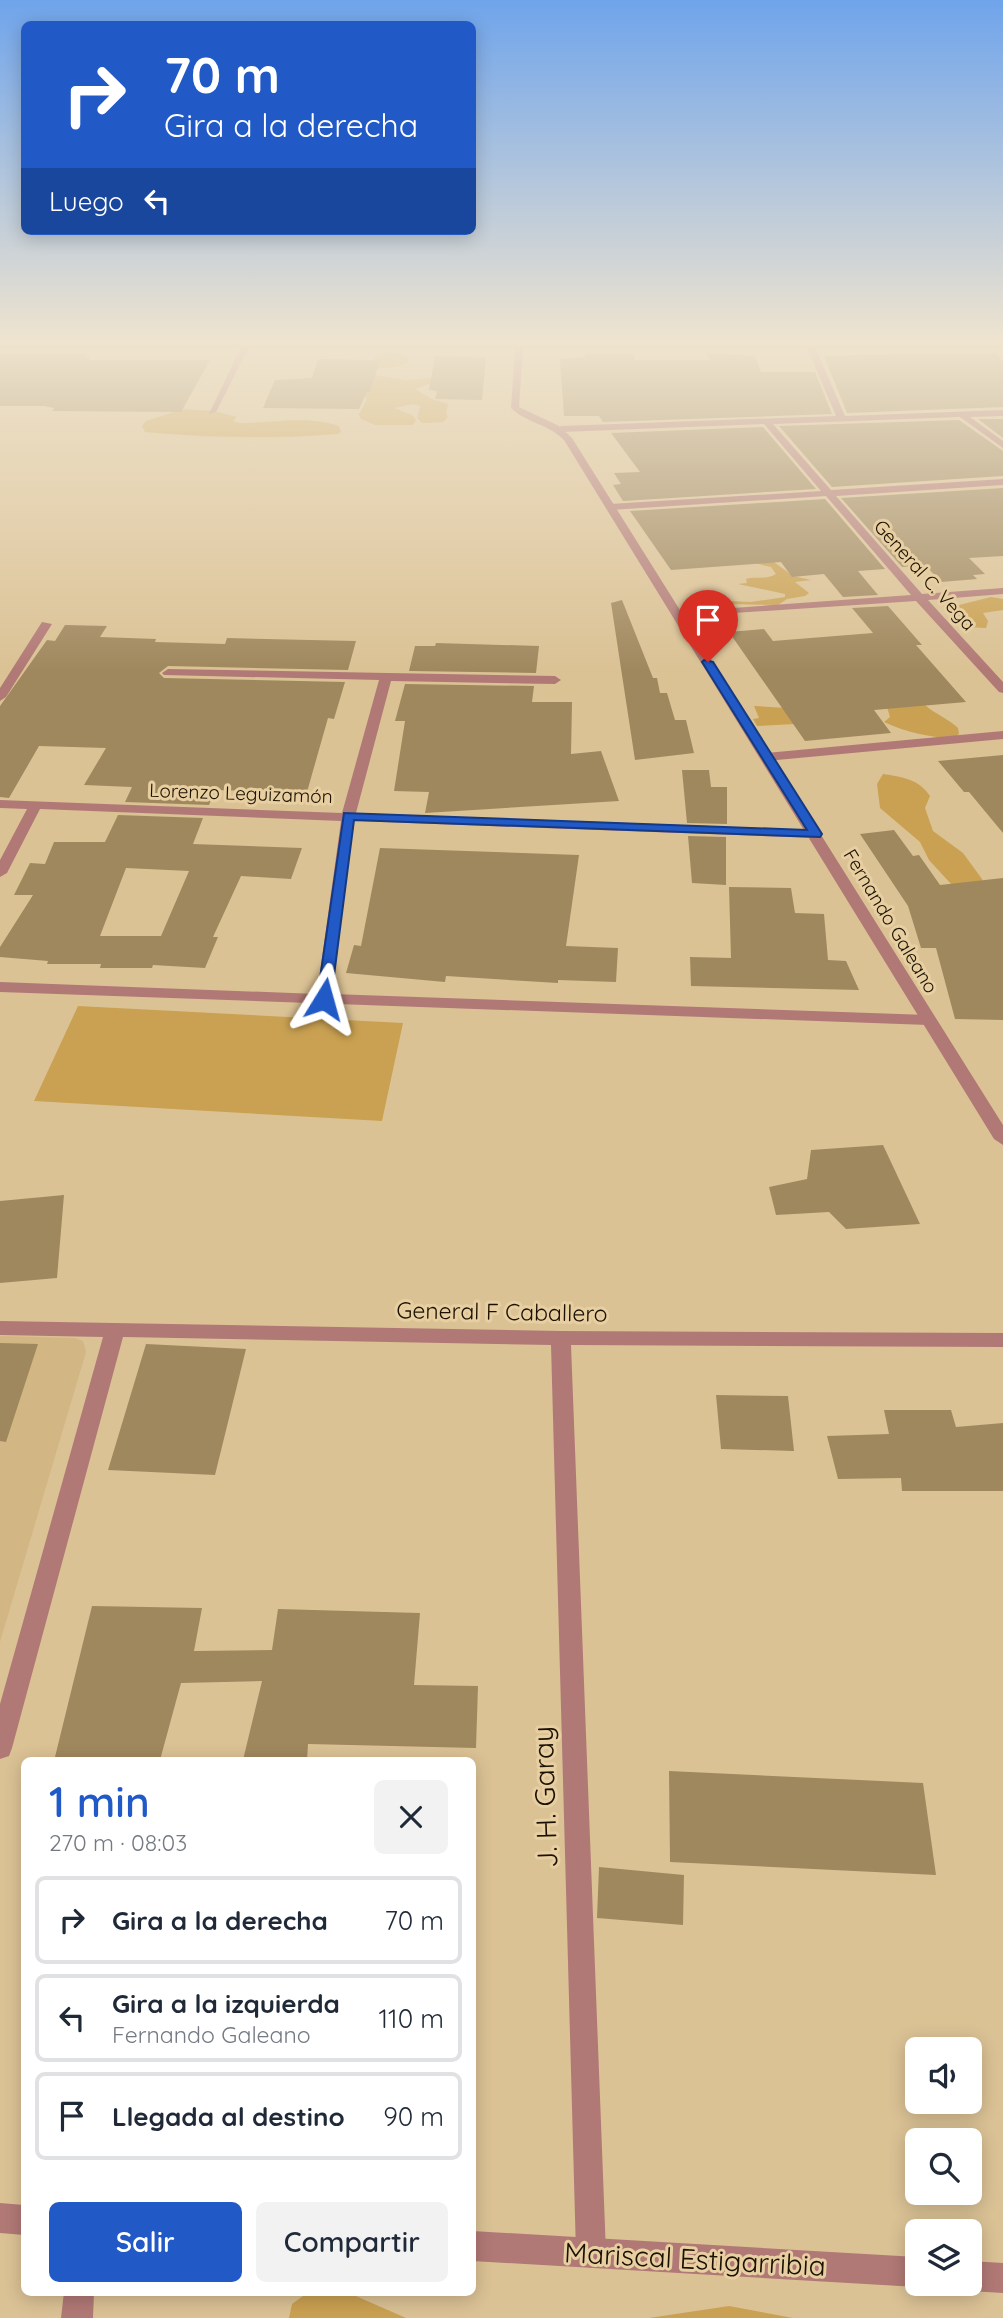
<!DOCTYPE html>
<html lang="es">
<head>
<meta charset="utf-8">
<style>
  body { margin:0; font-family:Quicksand,sans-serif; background:#f2f2f3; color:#1f2937; height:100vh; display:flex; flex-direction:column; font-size:26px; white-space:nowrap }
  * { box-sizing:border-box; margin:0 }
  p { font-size:23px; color:#747a83 }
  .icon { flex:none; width:38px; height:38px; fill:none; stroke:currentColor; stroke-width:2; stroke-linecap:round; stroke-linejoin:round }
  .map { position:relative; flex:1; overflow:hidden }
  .drawer { position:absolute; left:21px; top:1757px; width:455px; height:539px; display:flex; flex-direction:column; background:#fff; border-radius:10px; box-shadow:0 4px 18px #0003 }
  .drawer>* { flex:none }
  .hud { position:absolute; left:21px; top:21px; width:455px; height:214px; border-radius:10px; box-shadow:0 4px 18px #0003; background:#2159c6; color:#fff; overflow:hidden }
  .controls { position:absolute; left:905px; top:2037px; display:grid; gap:14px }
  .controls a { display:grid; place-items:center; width:77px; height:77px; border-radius:10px; background:#fff; box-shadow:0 4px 18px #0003; font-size:35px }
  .pin { position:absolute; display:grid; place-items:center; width:60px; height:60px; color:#fff; margin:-72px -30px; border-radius:50% 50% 50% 0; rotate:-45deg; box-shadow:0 0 7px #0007 }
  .pin .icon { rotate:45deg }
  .me { position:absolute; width:77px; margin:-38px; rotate:8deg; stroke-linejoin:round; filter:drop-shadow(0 0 5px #0008) }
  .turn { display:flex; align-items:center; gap:24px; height:147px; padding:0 28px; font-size:32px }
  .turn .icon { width:91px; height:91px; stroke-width:2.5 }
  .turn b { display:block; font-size:49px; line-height:60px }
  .then { display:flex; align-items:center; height:66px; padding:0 28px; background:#0003; gap:14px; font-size:26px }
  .round { display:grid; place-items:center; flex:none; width:74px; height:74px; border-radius:10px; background:#f2f2f3 }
  .overview { display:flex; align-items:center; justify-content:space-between; height:119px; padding:0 28px }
  h1 { font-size:42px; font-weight:600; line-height:52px; color:#2159c6 }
  .action { display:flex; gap:14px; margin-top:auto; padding:14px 28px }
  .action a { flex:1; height:80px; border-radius:10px; background:#2159c6; color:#fff; font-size:28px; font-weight:600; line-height:80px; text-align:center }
  .action a+a { background:#f2f2f3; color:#1f2937 }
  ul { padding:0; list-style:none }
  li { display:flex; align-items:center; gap:21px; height:88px; margin:0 14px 10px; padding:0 14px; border:4px solid #e0e1e3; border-radius:10px }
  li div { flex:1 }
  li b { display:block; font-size:26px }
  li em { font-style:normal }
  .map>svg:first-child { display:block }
  .built { fill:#d2b683 }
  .green { fill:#caa152 }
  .building { fill:#a0885e; fill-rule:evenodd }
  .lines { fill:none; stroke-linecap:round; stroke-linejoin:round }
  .service { fill:#b17976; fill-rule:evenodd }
  .minor { fill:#b17976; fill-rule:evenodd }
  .tertiary { fill:#b17976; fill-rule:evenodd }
  .route { fill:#2159c6; stroke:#153a81; stroke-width:2 }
  .labels { text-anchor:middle; stroke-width:6; stroke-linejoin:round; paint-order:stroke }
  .far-street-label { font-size:19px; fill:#1a1102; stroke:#e8cfa2 }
  .street-label { font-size:23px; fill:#1a1102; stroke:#e8cfa2 }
  .near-street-label { font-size:28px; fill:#1a1102; stroke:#e8cfa2 }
</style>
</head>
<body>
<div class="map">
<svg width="1003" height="2318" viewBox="0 0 1003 2318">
  <rect width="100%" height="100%" fill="#dbc295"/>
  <path class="built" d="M 0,1336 L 75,1338 L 83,1341 L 86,1352 L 0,1642 Z"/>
  <path class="green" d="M 390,352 L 409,357 L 407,363 L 397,367 L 375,369 L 371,362 L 378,354 Z
    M 374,375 L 406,380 L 434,378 L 434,382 L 415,389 L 432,399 L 448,404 L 446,412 L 448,417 L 443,422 L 422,423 L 417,418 L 420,406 L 413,404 L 394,408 L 412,415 L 416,420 L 413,425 L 375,425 L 361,419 L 359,414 L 367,400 L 365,395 Z
    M 183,409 L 214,411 L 237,417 L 233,421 L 239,423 C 273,423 307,415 339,426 L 341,432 L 338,434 C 275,439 209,438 145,432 L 142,426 L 146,421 Z
    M 767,557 L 793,576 L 811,580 L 795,582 L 809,593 L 805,596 L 787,599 L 778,605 L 727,604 L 731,601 L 751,602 L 785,597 L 785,594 L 738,584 L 747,583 L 746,579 C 756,576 767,580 776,574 L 771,567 L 754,563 Z
    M 991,597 L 1003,599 L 1003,610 L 983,613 L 988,621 L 986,628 L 967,627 L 955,610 L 955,606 Z
    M 925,705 C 935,714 949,719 958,728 L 959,734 L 954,738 C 931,738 905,732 884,722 L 890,717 L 887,707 Z
    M 754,706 L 787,708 L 795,724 L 757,726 L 753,719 L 759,718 Z
    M 883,774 C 902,777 919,779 930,796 L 925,808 L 933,831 L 963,853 L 982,879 L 985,892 L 964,898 L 929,860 L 920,842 L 880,808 L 877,784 Z
    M 78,1006 L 403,1023 L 382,1121 L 34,1101 Z
    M 318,2293 L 349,2293 L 406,2318 L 289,2318 L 292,2304 L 303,2296 Z
    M 729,2306 L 793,2318 L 649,2318 Z"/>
  <path class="building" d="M 0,353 L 87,354 L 85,357 L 90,357 L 89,360 L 210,360 L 181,412 L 52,411 L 54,408 L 44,406 L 0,406 Z
    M 707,353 L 755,356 L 761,372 L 815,372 L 832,414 L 603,422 L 599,416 L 564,416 L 560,359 L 585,357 L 585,354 L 634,354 L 635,360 L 709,360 Z
    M 942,353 L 996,353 L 1003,362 L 1003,407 L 847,413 L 824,356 Z
    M 435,356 L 486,357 L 482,400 L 435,399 L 437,391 L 429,390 Z
    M 318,359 L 380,360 L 370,392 L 367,392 L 359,409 L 263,408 L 275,380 L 312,378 Z
    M 978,419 L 1003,419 L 1003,438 Z
    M 959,420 L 1003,451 L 1003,476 L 832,487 L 779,426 Z
    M 763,427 L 816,489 L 623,501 L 613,485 L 621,484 L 614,473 L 640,472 L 611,433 Z
    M 1003,488 L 1003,556 L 969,558 L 985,574 L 973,575 L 977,579 L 941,582 L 926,566 L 902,567 L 841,498 Z
    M 825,499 L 885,569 L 858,571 L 878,595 L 843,597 L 824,574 L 792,577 L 781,562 L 671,570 L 630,511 Z
    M 622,600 L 653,678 L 657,678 L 660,693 L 667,693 L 675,720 L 686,720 L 694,753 L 635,760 L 611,603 Z
    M 888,606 L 922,645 L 916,645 L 966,702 L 874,710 L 891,733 L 805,741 L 729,632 L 764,629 L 773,641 L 873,633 L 852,608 Z
    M 65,625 L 107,626 L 100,637 L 156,639 L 155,642 L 225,644 L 227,638 L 356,641 L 348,670 L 168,666 L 159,673 L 164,678 L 345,682 L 334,719 L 328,718 L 307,792 L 215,790 L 209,805 L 125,802 L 132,787 L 84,785 L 106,748 L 39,746 L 9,798 L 0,797 L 0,706 L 47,640 L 55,641 Z
    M 436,643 L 539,646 L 536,673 L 409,671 L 415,646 L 435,646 Z
    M 405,684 L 534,686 L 532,702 L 572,702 L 571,754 L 601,751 L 619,801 L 425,813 L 429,792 L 394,791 L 405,721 L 395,721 Z
    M 1003,755 L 1003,833 L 969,792 L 964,792 L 938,761 Z
    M 682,770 L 709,770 L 711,787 L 727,787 L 727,824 L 687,823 Z
    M 118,815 L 203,818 L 193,844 L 302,848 L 291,879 L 241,876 L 213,937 L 218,937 L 205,968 L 153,965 L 152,968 L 100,968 L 101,964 L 47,964 L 48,961 L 0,957 L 0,947 L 33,895 L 14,895 L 30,863 L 45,864 L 54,842 L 105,842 ZM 126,868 L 189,871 L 161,936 L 100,936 Z
    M 894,830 L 913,856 L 919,855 L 940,885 L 1003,878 L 1003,1020 L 955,1019 L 936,948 L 921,948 L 908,906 L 860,834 Z
    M 688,836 L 726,837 L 726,885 L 692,883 Z
    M 380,848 L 579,855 L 566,946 L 618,948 L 616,982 L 558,980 L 558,983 L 446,976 L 445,982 L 346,973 L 354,945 L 361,946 Z
    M 729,887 L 791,888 L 795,913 L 824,914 L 828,960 L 846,961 L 859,990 L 691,986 L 690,957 L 731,958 Z
    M 883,1145 L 920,1224 L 846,1229 L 829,1212 L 776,1215 L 769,1187 L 807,1179 L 811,1150 Z
    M 64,1195 L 57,1278 L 0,1283 L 0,1201 Z
    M 0,1343 L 38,1344 L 6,1442 L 0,1441 Z
    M 146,1344 L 246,1349 L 215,1475 L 108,1470 Z
    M 716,1395 L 788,1396 L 794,1451 L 721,1449 Z
    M 884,1410 L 951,1410 L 956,1427 L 1003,1423 L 1003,1491 L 902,1491 L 901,1478 L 838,1479 L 827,1436 L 889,1434 Z
    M 92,1606 L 202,1608 L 194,1651 L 272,1650 L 278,1609 L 420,1613 L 414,1685 L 478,1686 L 476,1748 L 308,1744 L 307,1760 L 243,1760 L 262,1681 L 181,1683 L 160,1760 L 98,1760 L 55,1757 Z
    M 669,1771 L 923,1783 L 936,1875 L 670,1862 Z
    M 599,1867 L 684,1875 L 683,1925 L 597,1918 Z"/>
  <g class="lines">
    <path class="service" d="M 64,2292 L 94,2292 L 93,2318 L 61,2318 Z"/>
    <path class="minor" d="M 242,345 L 250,345 L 216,412 L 209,414 Z
      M 806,345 L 814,345 L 845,416 L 1003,410 L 1003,416 L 970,417 L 1003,441 L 1003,448 L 960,417 L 773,424 L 831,490 L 1003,479 L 1003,485 L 836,496 L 922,594 L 1003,588 L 1003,594 L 928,600 L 1003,682 L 1003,693 L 999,692 L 916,601 L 674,617 L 672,615 L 678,612 L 911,595 L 826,496 L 610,510 L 605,507 L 610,504 L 821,491 L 764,424 L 561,432 L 557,429 L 561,426 L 836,416 Z
      M 42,622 L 52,624 L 6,697 L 0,701 L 0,688 Z
      M 168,669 L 555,676 L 561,680 L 555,684 L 391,681 L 356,813 L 816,830 L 823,834 L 816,838 L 354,821 L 332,994 L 928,1015 L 936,1020 L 928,1025 L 0,992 L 0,982 L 317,994 L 341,821 L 40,809 L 7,873 L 0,877 L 0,860 L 27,809 L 0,808 L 0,800 L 342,813 L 379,680 L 164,675 L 162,673 Z
      M 1003,731 L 1003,739 L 766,761 L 760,757 L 766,753 Z
      M 0,1321 L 561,1331 L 1003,1333 L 1003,1347 L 571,1345 L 606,2253 L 602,2264 L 591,2268 L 580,2264 L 576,2253 L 551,1345 L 123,1337 L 12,1748 L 9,1756 L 0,1759 L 0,1704 L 103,1337 L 0,1335 Z"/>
    <path class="tertiary" d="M 0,345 L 1003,345 L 1003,348 L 523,348 L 519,407 L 559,426 L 572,438 L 1003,1125 L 1003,1145 L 994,1139 L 564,440 C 549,424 526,423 511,408 L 515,348 L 0,348 Z
      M 0,2203 L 24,2205 L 24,2235 L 0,2233 Z
      M 472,2231 L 917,2257 L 917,2284 L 926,2284 L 917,2287 L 472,2261 Z
      M 970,2261 L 1003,2263 L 1003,2293 L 970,2291 L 959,2287 L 958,2284 L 970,2284 Z"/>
  </g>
  <linearGradient id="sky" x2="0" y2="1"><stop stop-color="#6fa4eb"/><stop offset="0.51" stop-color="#efe4cf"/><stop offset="1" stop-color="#efe4cf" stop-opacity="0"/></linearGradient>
  <rect width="1003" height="670" fill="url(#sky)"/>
  <path class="route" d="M 704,660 L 713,662 L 822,834 L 820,837 L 354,820 L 331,999 L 329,1002 L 319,1002 L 317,999 L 344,813 L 807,830 L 702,662 Z"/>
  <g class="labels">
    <g class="far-street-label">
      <text transform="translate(925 575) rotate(48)" y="7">General C. Vega</text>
      <text transform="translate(241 793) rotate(2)" y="7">Lorenzo Leguizamón</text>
      <text transform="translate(891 921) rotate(59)" y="7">Fernando Galeano</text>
    </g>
    <g class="street-label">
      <text transform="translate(502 1312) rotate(1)" y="8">General F Caballero</text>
    </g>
    <g class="near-street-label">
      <text transform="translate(545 1797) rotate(-92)" y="10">J. H. Garay</text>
      <text transform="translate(695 2259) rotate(3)" y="10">Mariscal Estigarribia</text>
    </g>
  </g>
</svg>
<div class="controls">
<a><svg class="icon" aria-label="sound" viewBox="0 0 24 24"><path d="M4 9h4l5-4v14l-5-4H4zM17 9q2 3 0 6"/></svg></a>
<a><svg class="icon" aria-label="search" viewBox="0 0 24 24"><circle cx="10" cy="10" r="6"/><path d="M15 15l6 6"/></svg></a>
<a><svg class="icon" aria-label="layers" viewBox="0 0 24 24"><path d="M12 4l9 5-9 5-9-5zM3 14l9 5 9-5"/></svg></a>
</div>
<div class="pin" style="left:708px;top:662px;background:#d93025"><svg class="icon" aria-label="arrive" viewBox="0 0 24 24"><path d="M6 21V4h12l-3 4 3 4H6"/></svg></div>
<svg class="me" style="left:324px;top:999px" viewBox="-20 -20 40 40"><path d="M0-17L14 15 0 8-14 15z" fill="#2159c6" stroke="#fff" stroke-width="4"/></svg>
<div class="hud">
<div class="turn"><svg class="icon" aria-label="right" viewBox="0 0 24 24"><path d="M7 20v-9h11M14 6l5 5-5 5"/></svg><div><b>70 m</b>Gira a la derecha</div></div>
<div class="then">Luego<svg class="icon" aria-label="left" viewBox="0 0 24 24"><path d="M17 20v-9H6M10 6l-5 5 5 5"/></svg></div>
</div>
<section class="drawer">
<div class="overview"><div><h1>1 min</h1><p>270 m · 08:03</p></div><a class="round"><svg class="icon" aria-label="close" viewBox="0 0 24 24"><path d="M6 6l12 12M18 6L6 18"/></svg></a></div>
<ul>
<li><svg class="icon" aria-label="right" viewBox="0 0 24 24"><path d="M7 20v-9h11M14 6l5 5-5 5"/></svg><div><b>Gira a la derecha</b></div><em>70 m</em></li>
<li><svg class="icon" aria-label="left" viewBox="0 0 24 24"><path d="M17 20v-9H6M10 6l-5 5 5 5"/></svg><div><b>Gira a la izquierda</b><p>Fernando Galeano</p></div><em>110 m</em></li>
<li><svg class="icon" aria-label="arrive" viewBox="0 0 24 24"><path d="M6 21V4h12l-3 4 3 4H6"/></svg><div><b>Llegada al destino</b></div><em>90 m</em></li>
</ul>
<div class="action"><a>Salir</a><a>Compartir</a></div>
</section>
</div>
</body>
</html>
